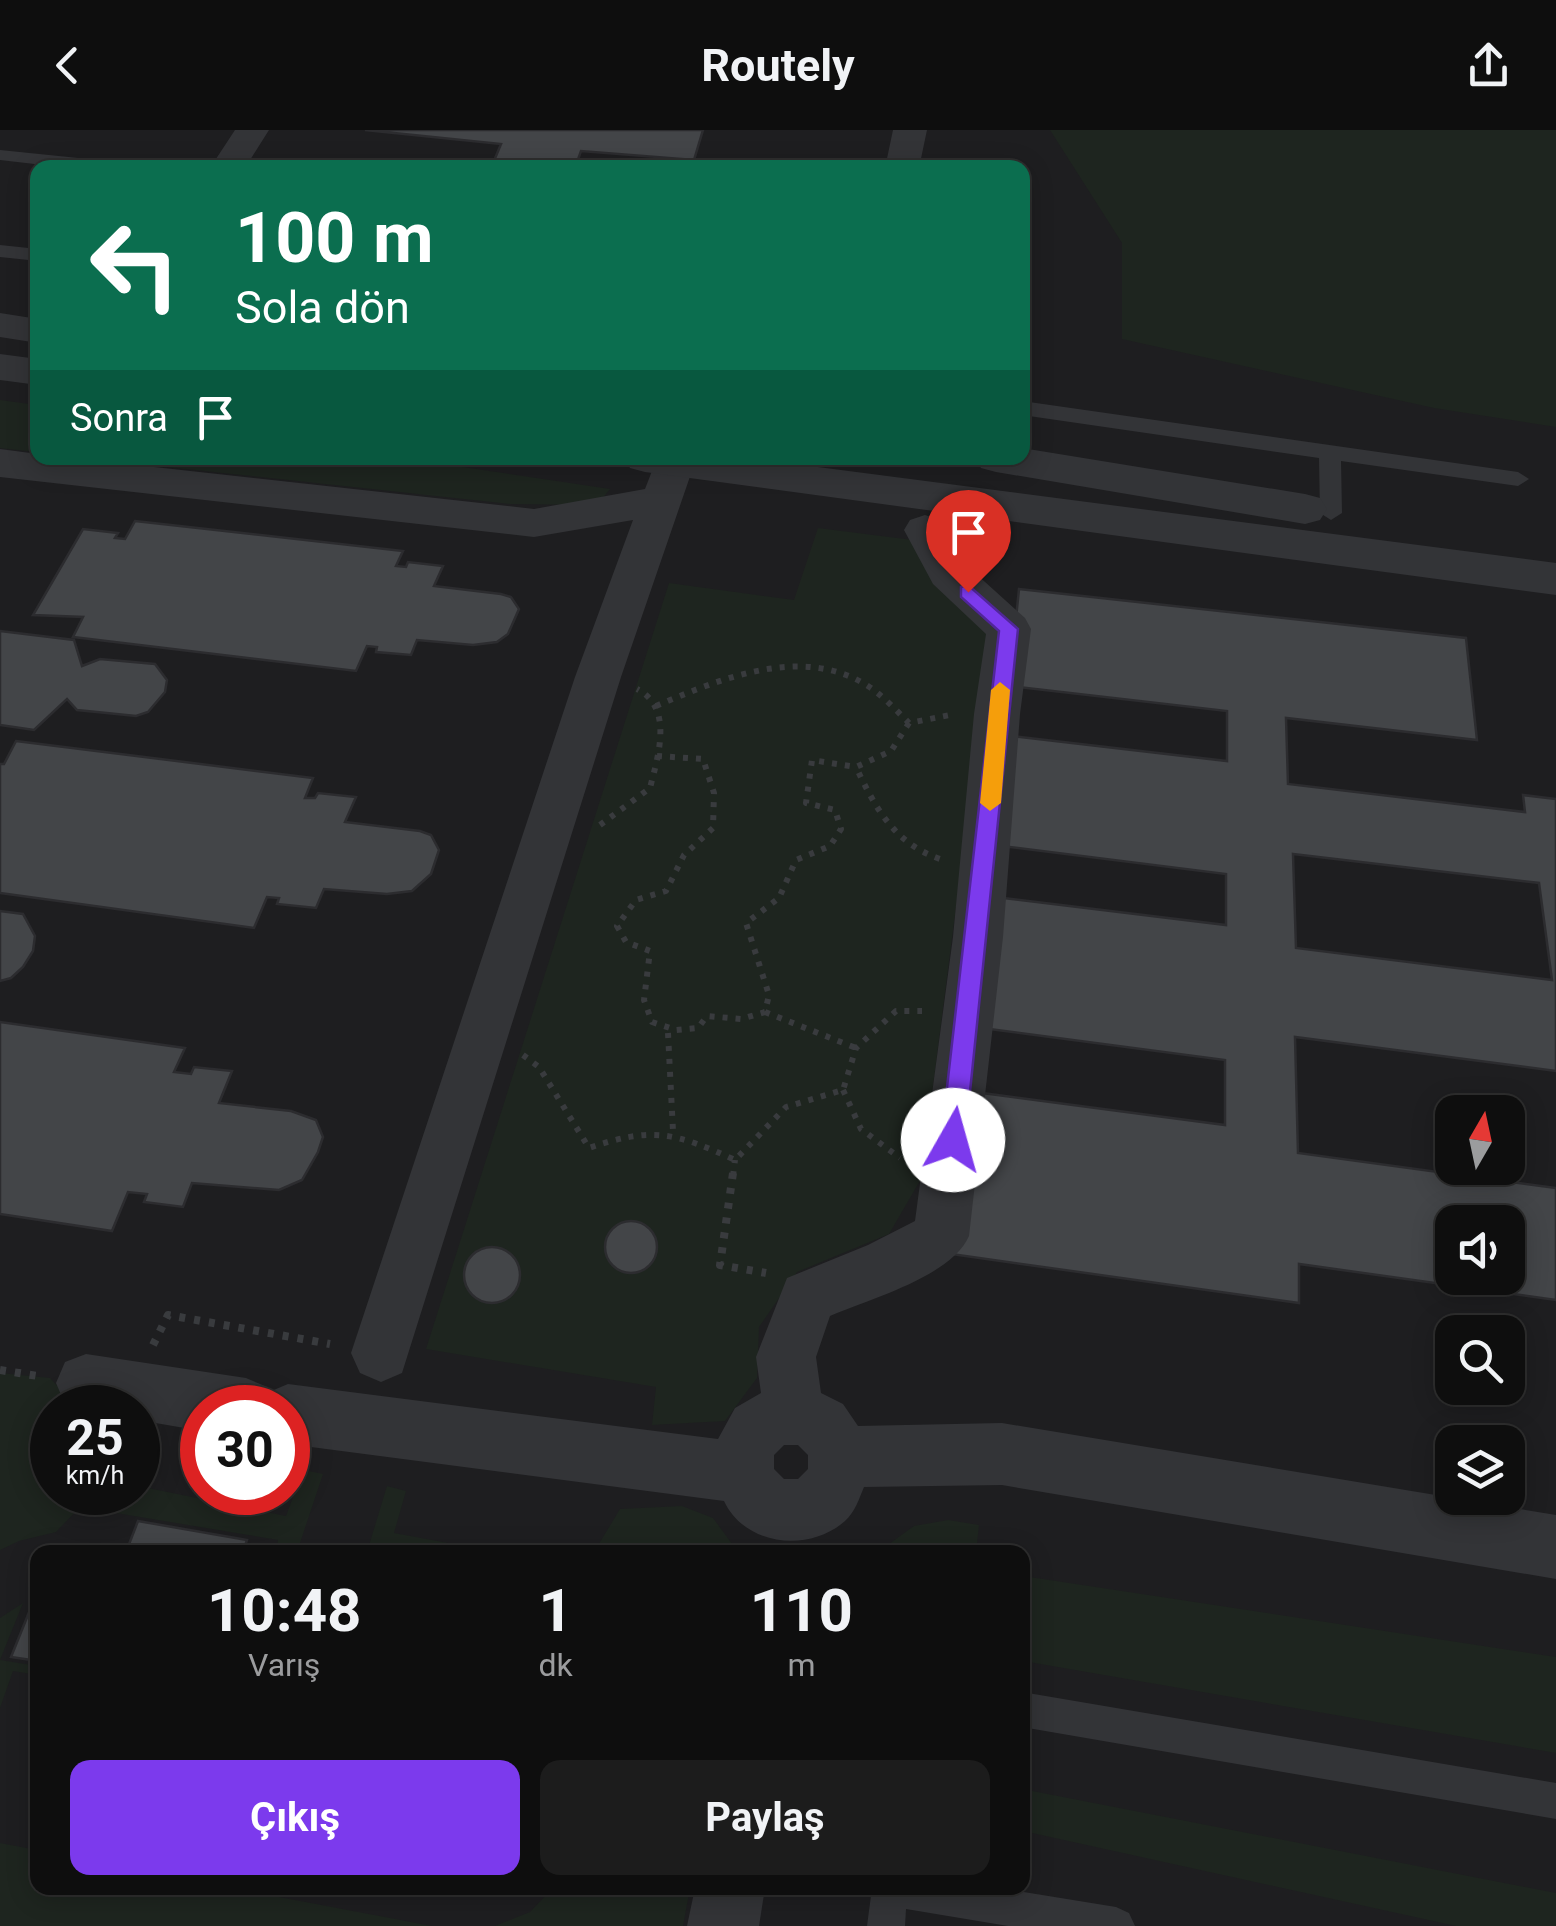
<!DOCTYPE html>
<html lang="tr">
<head>
<meta charset="utf-8">
<style>
  body { margin:0; font-family:Roboto,sans-serif; background:#1c1c1c; color:#f1f3f6; height:100vh; display:flex; flex-direction:column; font-size:38px; white-space:nowrap }
  * { box-sizing:border-box; margin:0 }
  p { font-size:32px; color:#9b9c9e }
  .icon { flex:none; width:55px; height:55px; fill:none; stroke:currentColor; stroke-width:2; stroke-linecap:round; stroke-linejoin:round }
  .map { position:relative; flex:1; overflow:hidden }
  .panel { position:absolute; left:30px; top:1415px; width:1000px; height:350px; display:flex; flex-direction:column; background:#0e0e0e; border-radius:20px; box-shadow:0 5px 25px #0003,0 0 0 2px #2e2e2e }
  .panel>* { flex:none }
  .hud { position:absolute; left:30px; top:30px; width:1000px; height:305px; border-radius:20px; box-shadow:0 5px 25px #0003,0 0 0 2px #2e2e2e; background:#0b6e4f; color:#fff; overflow:hidden }
  .needle { width:65px; rotate:9deg }
  .tools { position:absolute; left:1435px; top:965px; display:grid; gap:20px }
  .tools a { display:grid; place-items:center; width:90px; height:90px; border-radius:20px; background:#0e0e0e; box-shadow:0 5px 25px #0003,0 0 0 2px #2e2e2e; font-size:50px }
  .speed { position:absolute; left:30px; top:1255px; display:flex; gap:20px; font-size:50px; font-weight:700; text-align:center }
  .speed>* { display:grid; place-content:center; width:130px; height:130px; border-radius:50%; background:#0e0e0e; box-shadow:0 5px 25px #0003,0 0 0 2px #2e2e2e; line-height:1 }
  .speed small { font-size:25px; font-weight:400 }
  .speed .limit { border:15px solid #d22; background:#fff; color:#111 }
  .pin { position:absolute; display:grid; place-items:center; width:85px; height:85px; color:#fff; margin:-102px -42px; border-radius:50% 50% 50% 0; rotate:-45deg; box-shadow:0 0 10px #0007 }
  .pin .icon { rotate:45deg }
  .me { position:absolute; width:110px; margin:-55px; rotate:7deg; stroke-linejoin:round; filter:drop-shadow(0 0 8px #0008) }
  .turn { display:flex; align-items:center; gap:35px; height:210px; padding:0 40px; font-size:45px }
  .turn .icon { width:130px; height:130px; stroke-width:2.5 }
  .turn b { display:block; font-size:70px; line-height:85px }
  .then { display:flex; align-items:center; height:95px; padding:0 40px; background:#0003; gap:20px; font-size:38px }
  .eta { display:flex; justify-content:space-evenly; align-items:center; height:170px; text-align:center }
  .eta b { font-size:60px; font-weight:700; line-height:70px }
  .action { display:flex; gap:20px; margin-top:auto; padding:20px 40px }
  .action a { flex:1; height:115px; border-radius:20px; background:#7c3aed; color:#fff; font-size:40px; font-weight:700; line-height:115px; text-align:center }
  .action a+a { background:#1c1c1c; color:#f1f3f6 }
  header { display:flex; justify-content:space-between; align-items:center; height:130px; padding:0 40px; background:#0e0e0e; font-size:45px; font-weight:700 }
  .map>svg:first-child { display:block }
  .built { fill:#1e1e20; fill-rule:evenodd }
  .green { fill:#1e251f }
  .building { fill:#434548; stroke:#2c2c2f; stroke-width:2.5; fill-rule:evenodd }
  .lines { fill:none; stroke-linecap:round; stroke-linejoin:round }
  .path-far1 { stroke:#393b3e; stroke-width:6; stroke-dasharray:5 8; stroke-linecap:butt }
  .path { stroke:#393b3e; stroke-width:8; stroke-dasharray:6 9; stroke-linecap:butt }
  .service { fill:#333437; fill-rule:evenodd }
  .minor { fill:#333437; fill-rule:evenodd }
  .tertiary { fill:#333437; fill-rule:evenodd }
  .route { fill:#7c3aed; stroke:#51269a; stroke-width:2.5 }
  .slow { fill:#f59e0b }
</style>
</head>
<body>
<header><svg class="icon" aria-label="back" viewBox="0 0 24 24"><path d="M15 5l-7 7 7 7"/></svg>Routely<svg class="icon" aria-label="share" viewBox="0 0 24 24"><path d="M12 15V3M7 8l5-5 5 5M5 13v7h14v-7"/></svg></header>
<div class="map">
<svg width="1556" height="1796" viewBox="0 0 1556 1796">
  <rect width="100%" height="100%" fill="#121213"/>
  <path class="built" d="M 0,0 L 1556,0 L 1556,1796 L 0,1796 ZM 38,38 L 1022,38 L 1022,328 L 38,328 ZM 1452,982 L 1508,982 L 1508,1038 L 1452,1038 ZM 1452,1092 L 1508,1092 L 1508,1148 L 1452,1148 ZM 1452,1202 L 1508,1202 L 1508,1258 L 1452,1258 ZM 52,1278 L 138,1278 L 138,1362 L 52,1362 ZM 202,1278 L 288,1278 L 288,1362 L 202,1362 ZM 1452,1312 L 1508,1312 L 1508,1368 L 1452,1368 ZM 38,1422 L 1022,1422 L 1022,1758 L 38,1758 Z"/>
  <path class="green" d="M 1050,0 L 1556,0 L 1556,297 L 1434,278 L 1122,209 L 1122,113 Z
    M 0,270 L 37,275 L 37,322 L 0,318 Z
    M 84,328 L 402,328 L 610,359 L 597,375 L 510,374 Z
    M 818,398 L 913,410 L 991,505 L 921,1049 L 889,1104 L 797,1142 L 759,1197 L 757,1248 L 725,1291 L 652,1295 L 656,1257 L 426,1219 L 669,453 L 794,470 Z
    M 0,1243 L 50,1248 L 77,1277 L 52,1278 L 52,1362 L 138,1362 L 138,1356 L 286,1386 L 303,1340 L 323,1344 L 297,1422 L 276,1422 L 278,1410 L 80,1377 L 56,1402 L 19,1411 L 0,1420 Z
    M 387,1356 L 406,1361 L 394,1403 L 497,1422 L 367,1422 Z
    M 682,1376 L 713,1388 L 738,1422 L 594,1422 L 620,1379 Z
    M 948,1390 L 979,1395 L 976,1422 L 878,1422 L 914,1396 Z
    M 1023,1446 L 1556,1527 L 1556,1623 L 1023,1531 Z
    M 23,1473 L 0,1530 L 37,1536 L 37,1545 L 13,1541 L 0,1578 L 0,1488 Z
    M 1022,1659 L 1556,1763 L 1556,1796 L 1456,1796 L 1023,1701 Z
    M 0,1713 L 37,1720 L 38,1758 L 232,1758 L 432,1796 L 0,1796 Z
    M 553,1758 L 690,1758 L 683,1796 L 495,1796 L 530,1782 Z"/>
  <path class="building" d="M 365,0 L 703,0 L 694,30 L 581,21 L 575,38 L 491,38 L 501,14 Z
    M 135,391 L 403,421 L 396,436 L 406,437 L 408,432 L 443,436 L 434,456 L 501,464 L 511,467 L 519,479 L 508,504 L 497,512 L 473,515 L 417,510 L 411,525 L 376,522 L 377,517 L 367,516 L 356,541 L 73,507 L 83,487 L 33,485 L 83,399 L 118,403 L 115,408 L 125,409 Z
    M 1019,459 L 1466,508 L 1477,610 L 1286,588 L 1288,654 L 1525,682 L 1523,665 L 1556,669 L 1556,941 L 1295,907 L 1298,1023 L 1556,1058 L 1556,1170 L 1299,1134 L 1299,1173 L 951,1124 L 967,961 L 1225,995 L 1225,930 L 974,897 L 987,766 L 1226,795 L 1226,744 L 993,715 L 1004,605 L 1227,631 L 1227,581 L 1009,556 ZM 1293,724 L 1539,753 L 1552,850 L 1296,818 ZM 1452,1092 L 1508,1092 L 1508,1148 L 1452,1148 Z
    M 0,501 L 74,510 L 82,536 L 100,529 L 155,534 L 167,550 L 165,562 L 148,582 L 136,586 L 77,580 L 67,569 L 34,600 L 0,595 Z
    M 16,611 L 313,648 L 305,668 L 315,668 L 318,663 L 356,667 L 345,692 L 420,701 L 431,705 L 439,720 L 431,744 L 412,761 L 387,764 L 324,759 L 316,778 L 277,774 L 279,768 L 267,767 L 254,798 L 0,763 L 0,634 L 4,634 Z
    M 0,781 L 23,784 L 35,806 L 33,821 L 23,837 L 11,848 L 0,851 Z
    M 0,892 L 185,918 L 174,942 L 191,944 L 194,937 L 232,941 L 219,973 L 291,981 L 316,990 L 323,1007 L 318,1022 L 302,1050 L 279,1060 L 192,1053 L 183,1077 L 144,1072 L 147,1064 L 128,1062 L 112,1101 L 0,1084 Z
    M605 1117a26 26 0 1 1 52 0a26 26 0 1 1-52 0Z
    M464 1145a28 28 0 1 1 56 0a28 28 0 1 1-56 0Z
    M 138,1391 L 247,1410 L 243,1422 L 126,1422 Z
    M 38,1460 L 38,1531 L 11,1527 Z"/>
  <g class="lines">
    <path class="path-far1" d="M 656,576 C 720,549 802,514 868,556 C 883,566 896,580 909,593 L 955,584
      M 909,593 L 891,621 L 856,637 C 876,679 894,713 940,729
      M 657,626 L 703,629 L 714,663 L 713,698 L 684,725 L 666,761 L 636,770 L 617,796 L 626,812 L 650,821 L 644,870 L 652,892 L 676,900 L 698,898 L 707,886 L 741,889 L 765,882 L 769,865 L 746,793 L 779,768 L 796,730 L 830,716 L 841,699 L 835,680 L 806,673 L 812,630 L 856,637
      M 600,695 L 650,658 C 658,626 674,578 637,559
      M 765,882 L 856,918
      M 668,903 L 673,1001
      M 523,925 L 539,937 L 589,1018 C 652,996 676,1003 735,1030 L 786,977 L 843,960 L 856,918 L 896,881 L 922,881
      M 843,960 L 861,999 L 900,1028
      M 733,1046 L 735,1030"/>
    <path class="path" d="M 733,1043 L 720,1135 L 766,1143
      M 153,1215 L 168,1185 L 330,1214
      M 0,1240 L 38,1246"/>
    <path class="service" d="M 0,20 L 127,33 L 136,38 L 69,38 L 0,30 Z
      M 0,115 L 38,119 L 38,131 L 0,127 Z
      M 1022,271 L 1518,342 L 1529,349 L 1518,356 L 1341,331 L 1342,383 L 1331,390 L 1320,383 L 1319,328 L 1022,285 Z
      M 1022,1562 L 1556,1653 L 1556,1689 L 1022,1597 Z
      M 872,1758 L 999,1758 L 1116,1777 L 1129,1783 L 1135,1796 L 1008,1796 L 906,1779 L 905,1796 L 867,1796 Z"/>
    <path class="minor" d="M 235,0 L 269,0 L 245,38 L 210,38 Z
      M 893,0 L 927,0 L 919,38 L 885,38 Z
      M 0,319 L 38,324 L 38,328 L 73,328 L 534,379 L 645,359 L 657,328 L 693,328 L 695,332 L 621,547 L 402,1243 L 381,1252 L 360,1243 L 351,1223 L 575,547 L 633,390 L 534,407 L 0,347 Z
      M 925,385 L 940,390 L 964,433 L 1025,488 L 1031,499 L 1020,584 L 1003,807 L 969,1106 C 952,1146 870,1169 830,1186 L 816,1227 L 821,1263 L 843,1274 L 858,1296 L 1002,1293 L 1556,1385 L 1556,1449 L 1002,1355 L 864,1357 C 859,1369 855,1382 845,1391 C 809,1423 745,1416 724,1371 L 288,1314 L 288,1278 L 202,1278 L 202,1301 L 138,1290 L 138,1278 L 74,1278 L 65,1274 L 56,1253 L 65,1232 L 86,1224 L 246,1248 L 267,1257 L 269,1262 L 288,1254 L 718,1309 L 735,1278 L 761,1263 L 756,1227 L 787,1148 L 868,1115 L 915,1091 L 953,807 L 974,584 L 986,504 L 933,454 L 904,400 L 910,390 ZM 784,1315 L 798,1315 L 808,1325 L 808,1339 L 798,1349 L 784,1349 L 774,1339 L 774,1325 Z
      M 695,1758 L 765,1758 L 759,1796 L 687,1796 Z"/>
    <path class="tertiary" d="M 0,183 L 38,189 L 38,213 L 0,207 Z
      M 0,224 L 38,229 L 38,255 L 0,250 Z
      M 1022,318 L 1305,364 L 1320,368 L 1327,379 L 1320,390 L 1305,394 L 996,342 L 981,338 L 975,328 L 1022,328 Z
      M 624,328 L 749,328 L 1556,433 L 1556,465 L 645,342 L 630,338 Z"/>
  </g>
  <path class="route" d="M 968,455 L 1018,499 L 965,1010 L 961,1018 L 953,1021 L 945,1018 L 941,1010 L 999,501 L 961,467 L 961,457 Z"/>
  <path class="slow" d="M 1000,552 L 1010,560 L 1001,673 L 990,681 L 980,673 L 991,560 Z"/>
</svg>
<div class="tools">
<a><svg class="needle" viewBox="-14 -14 28 28"><path d="M0-13l5 13h-10z" fill="#e53935"/><path d="M0 13l5-13h-10z" fill="#9b9c9e"/></svg></a>
<a><svg class="icon" aria-label="sound" viewBox="0 0 24 24"><path d="M4 9h4l5-4v14l-5-4H4zM17 9q2 3 0 6"/></svg></a>
<a><svg class="icon" aria-label="search" viewBox="0 0 24 24"><circle cx="10" cy="10" r="6"/><path d="M15 15l6 6"/></svg></a>
<a><svg class="icon" aria-label="layers" viewBox="0 0 24 24"><path d="M12 4l9 5-9 5-9-5zM3 14l9 5 9-5"/></svg></a>
</div>
<div class="speed"><div>25<small>km/h</small></div><div class="limit">30</div></div>
<div class="pin" style="left:968px;top:462px;background:#d93025"><svg class="icon" aria-label="arrive" viewBox="0 0 24 24"><path d="M6 21V4h12l-3 4 3 4H6"/></svg></div>
<svg class="me" style="left:953px;top:1010px" viewBox="-20 -20 40 40"><circle r="19" fill="#fff"/><path d="M0-13L10 11 0 6-10 11z" fill="#7c3aed"/></svg>
<div class="hud">
<div class="turn"><svg class="icon" aria-label="left" viewBox="0 0 24 24"><path d="M17 20v-9H6M10 6l-5 5 5 5"/></svg><div><b>100 m</b>Sola dön</div></div>
<div class="then">Sonra<svg class="icon" aria-label="arrive" viewBox="0 0 24 24"><path d="M6 21V4h12l-3 4 3 4H6"/></svg></div>
</div>
<section class="panel">
<div class="eta">
<div><b>10:48</b><p>Varış</p></div>
<div><b>1</b><p>dk</p></div>
<div><b>110</b><p>m</p></div>
</div>
<div class="action"><a>Çıkış</a><a>Paylaş</a></div>
</section>
</div>
</body>
</html>
